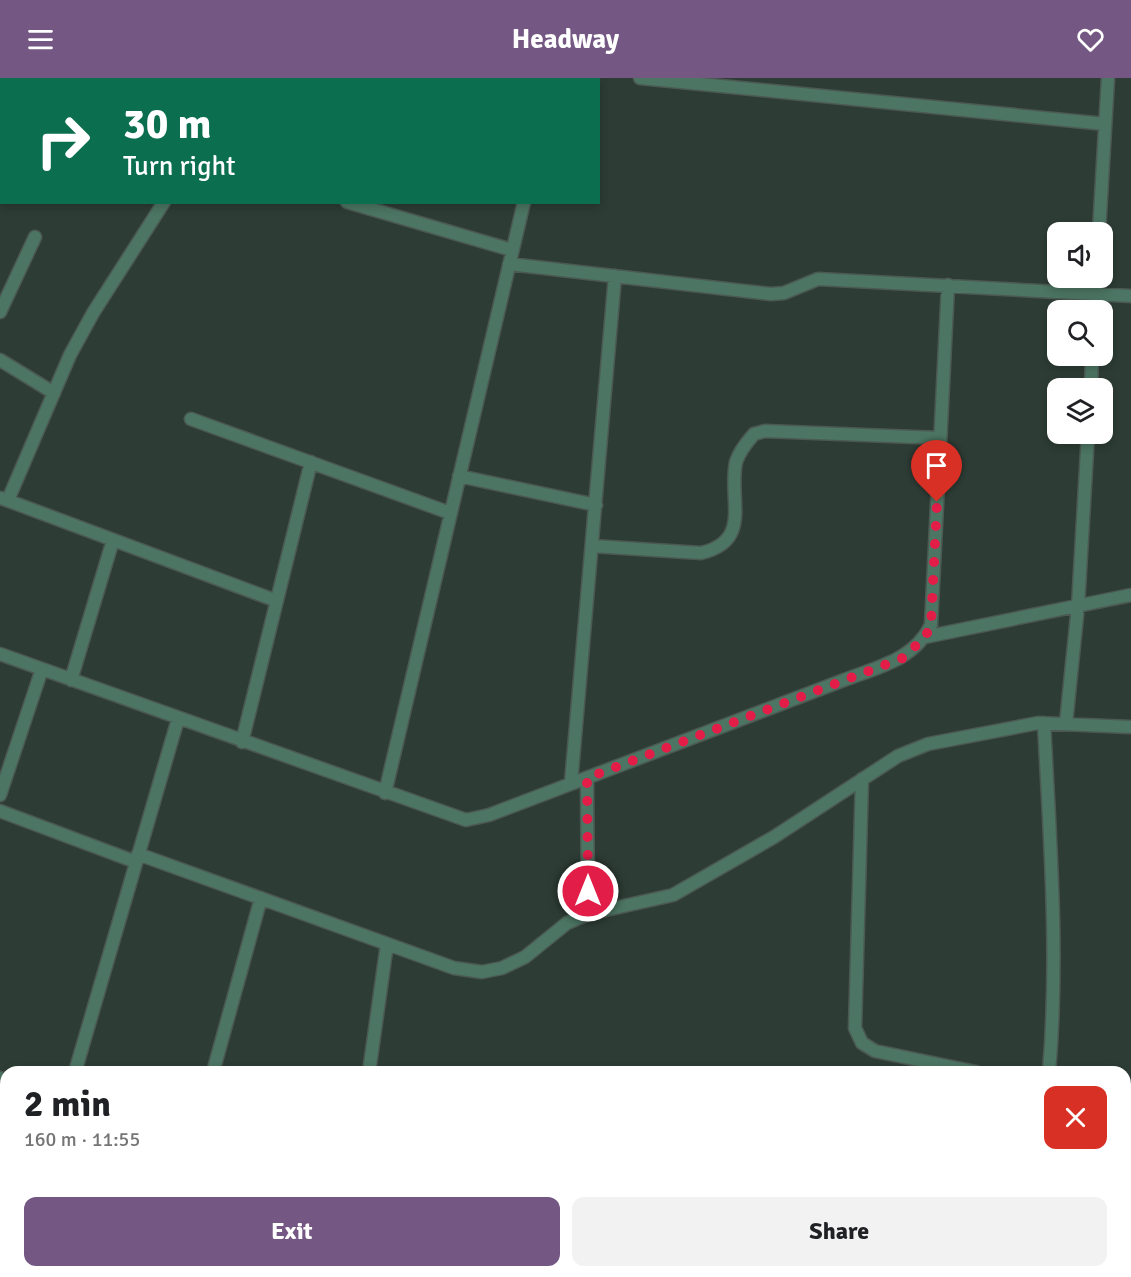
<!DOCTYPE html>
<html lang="en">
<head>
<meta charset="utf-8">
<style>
  body { margin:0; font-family:Signika,sans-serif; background:#f2f2f2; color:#202124; height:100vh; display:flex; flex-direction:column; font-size:22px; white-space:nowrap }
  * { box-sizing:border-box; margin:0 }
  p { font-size:20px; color:#757577 }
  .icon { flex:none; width:33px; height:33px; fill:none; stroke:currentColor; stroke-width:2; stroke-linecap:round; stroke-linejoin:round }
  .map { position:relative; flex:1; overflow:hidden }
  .sheet { position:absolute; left:0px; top:988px; width:1131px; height:212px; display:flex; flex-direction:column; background:#fff; border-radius:18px 18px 0 0; box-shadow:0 3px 9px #0003 }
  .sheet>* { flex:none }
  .top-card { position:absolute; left:0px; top:0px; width:600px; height:126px; box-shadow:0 3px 9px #0003; background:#0b6e4f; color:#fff; overflow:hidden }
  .buttons { position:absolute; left:1047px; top:144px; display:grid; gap:12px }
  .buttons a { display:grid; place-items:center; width:66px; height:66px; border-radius:12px; background:#fff; box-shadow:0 3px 9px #0003; font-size:30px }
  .pin { position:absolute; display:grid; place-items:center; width:51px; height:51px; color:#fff; margin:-62px -26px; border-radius:50% 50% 50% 0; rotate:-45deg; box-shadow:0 0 6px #0007 }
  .pin .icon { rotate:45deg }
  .me { position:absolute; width:66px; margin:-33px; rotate:0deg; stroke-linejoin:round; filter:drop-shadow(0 0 4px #0008) }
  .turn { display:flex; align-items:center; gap:21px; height:126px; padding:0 24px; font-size:27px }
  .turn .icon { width:78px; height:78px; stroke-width:2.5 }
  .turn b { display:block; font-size:42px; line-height:51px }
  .round { display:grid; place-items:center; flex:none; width:63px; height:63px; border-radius:12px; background:#f2f2f2 }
  .overview { display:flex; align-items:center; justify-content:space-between; height:102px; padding:0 24px }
  h1 { font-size:36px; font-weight:800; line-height:45px }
  .primary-button { display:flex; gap:12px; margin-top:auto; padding:12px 24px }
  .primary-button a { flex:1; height:69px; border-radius:12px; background:#745783; color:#fff; font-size:24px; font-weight:800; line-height:69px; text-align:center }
  .primary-button a+a { background:#f2f2f2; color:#202124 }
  header { display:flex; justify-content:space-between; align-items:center; height:78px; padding:0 24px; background:#745783; color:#fff; font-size:27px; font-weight:800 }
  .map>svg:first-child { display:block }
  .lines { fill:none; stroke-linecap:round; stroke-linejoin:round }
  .stream { stroke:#609f88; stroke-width:8 }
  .building { fill:#86559c; stroke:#918895; stroke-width:1.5 }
  .lane-casing { stroke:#4b5952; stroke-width:14 }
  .street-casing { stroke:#4b5952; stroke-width:15 }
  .lane { stroke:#4c7563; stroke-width:10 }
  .street { stroke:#4c7563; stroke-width:12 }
  .route { stroke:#e11d48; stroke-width:10; stroke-dasharray:0 18 }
</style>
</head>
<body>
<header><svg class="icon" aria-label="menu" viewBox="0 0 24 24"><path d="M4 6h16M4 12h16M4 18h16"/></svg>Headway<svg class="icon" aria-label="heart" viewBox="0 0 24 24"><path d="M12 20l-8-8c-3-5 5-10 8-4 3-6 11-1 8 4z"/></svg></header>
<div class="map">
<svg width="1131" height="1199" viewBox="0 0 1131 1199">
  <rect width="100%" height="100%" fill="#2d3c35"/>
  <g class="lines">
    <path class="stream" d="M 40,0 L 40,2
      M 0,60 L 2,58"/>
  </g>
  <path class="building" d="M 191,1194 L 213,1194 L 212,1199 L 189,1199 Z
    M 290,1194 L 316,1194 L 315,1199 Z"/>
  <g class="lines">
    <defs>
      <path id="lane" d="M 934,1194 L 956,1199"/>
      <path id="street" d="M 640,0 L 1105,46
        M 311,2 L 314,0
        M 553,2 L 553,0
        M 0,7 L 2,7
        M 347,124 L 512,172
        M 1099,154 L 1108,0
        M 509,186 L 771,216 L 784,215 L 818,201 L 1131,218
        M 1095,232 L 1097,200
        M 0,234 L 35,159
        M 0,282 L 54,315
        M 1091,310 L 1092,278
        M 191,341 L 450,435
        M 459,398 L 596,427
        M 1,420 L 277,523
        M 8,422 L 70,277 L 93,235 L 164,124
        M 592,468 L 701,475 C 753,463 728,421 736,384 C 739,374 747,364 754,356 L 765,353 L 940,360
        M 925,559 L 1131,517
        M 0,576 L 466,742 L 489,737 L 844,602 C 878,589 914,582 931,547 L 948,207
        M 71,602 L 113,462
        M 1044,645 C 1050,762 1059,878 1049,994
        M 1066,645 L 1078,528 L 1088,356
        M 242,664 L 311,384
        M 587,700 L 588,836
        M 862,701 L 855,950 L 862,965 L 875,973 L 976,994
        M 571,705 L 615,198
        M 385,715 L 524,124
        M 0,717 L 42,591
        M 0,733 L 136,784
        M 138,776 L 454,890 L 482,894 L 502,890 L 525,879 L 567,845 L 588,836 L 673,817 L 774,759 L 898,678 L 928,666 L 1038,645 L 1131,649
        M 75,994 L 178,641
        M 213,994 L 261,820
        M 369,994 L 387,866
        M 0,1000 L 6,1002
        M 13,1199 L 15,1194
        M 345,1199 L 345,1194
        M 1032,1199 L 1032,1194"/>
    </defs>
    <use href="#lane" class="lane-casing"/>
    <use href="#street" class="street-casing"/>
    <use href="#lane" class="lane"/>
    <use href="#street" class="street"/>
  </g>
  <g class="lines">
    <path class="route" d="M 588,813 L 587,700 L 903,580 L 925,559 L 931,547 L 937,424"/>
  </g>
</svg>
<div class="buttons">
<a><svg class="icon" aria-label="sound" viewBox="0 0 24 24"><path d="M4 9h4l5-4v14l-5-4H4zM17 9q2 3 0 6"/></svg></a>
<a><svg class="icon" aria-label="search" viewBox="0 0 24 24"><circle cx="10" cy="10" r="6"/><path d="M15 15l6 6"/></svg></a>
<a><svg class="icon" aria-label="layers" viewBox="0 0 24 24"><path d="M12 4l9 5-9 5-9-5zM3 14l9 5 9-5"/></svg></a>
</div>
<div class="pin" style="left:937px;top:424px;background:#d93025"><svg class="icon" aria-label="arrive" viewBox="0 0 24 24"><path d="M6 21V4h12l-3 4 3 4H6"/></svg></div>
<svg class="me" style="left:588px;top:813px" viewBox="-20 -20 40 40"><circle r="17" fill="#e11d48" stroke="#fff" stroke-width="3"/><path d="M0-11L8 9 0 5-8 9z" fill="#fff"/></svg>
<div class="top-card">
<div class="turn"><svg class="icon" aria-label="right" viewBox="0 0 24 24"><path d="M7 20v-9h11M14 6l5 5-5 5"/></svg><div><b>30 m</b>Turn right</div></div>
</div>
<section class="sheet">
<div class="overview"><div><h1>2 min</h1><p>160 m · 11:55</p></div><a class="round" style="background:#d93025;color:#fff"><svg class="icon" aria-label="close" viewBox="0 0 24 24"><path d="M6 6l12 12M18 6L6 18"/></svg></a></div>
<div class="primary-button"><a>Exit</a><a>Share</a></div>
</section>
</div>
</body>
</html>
